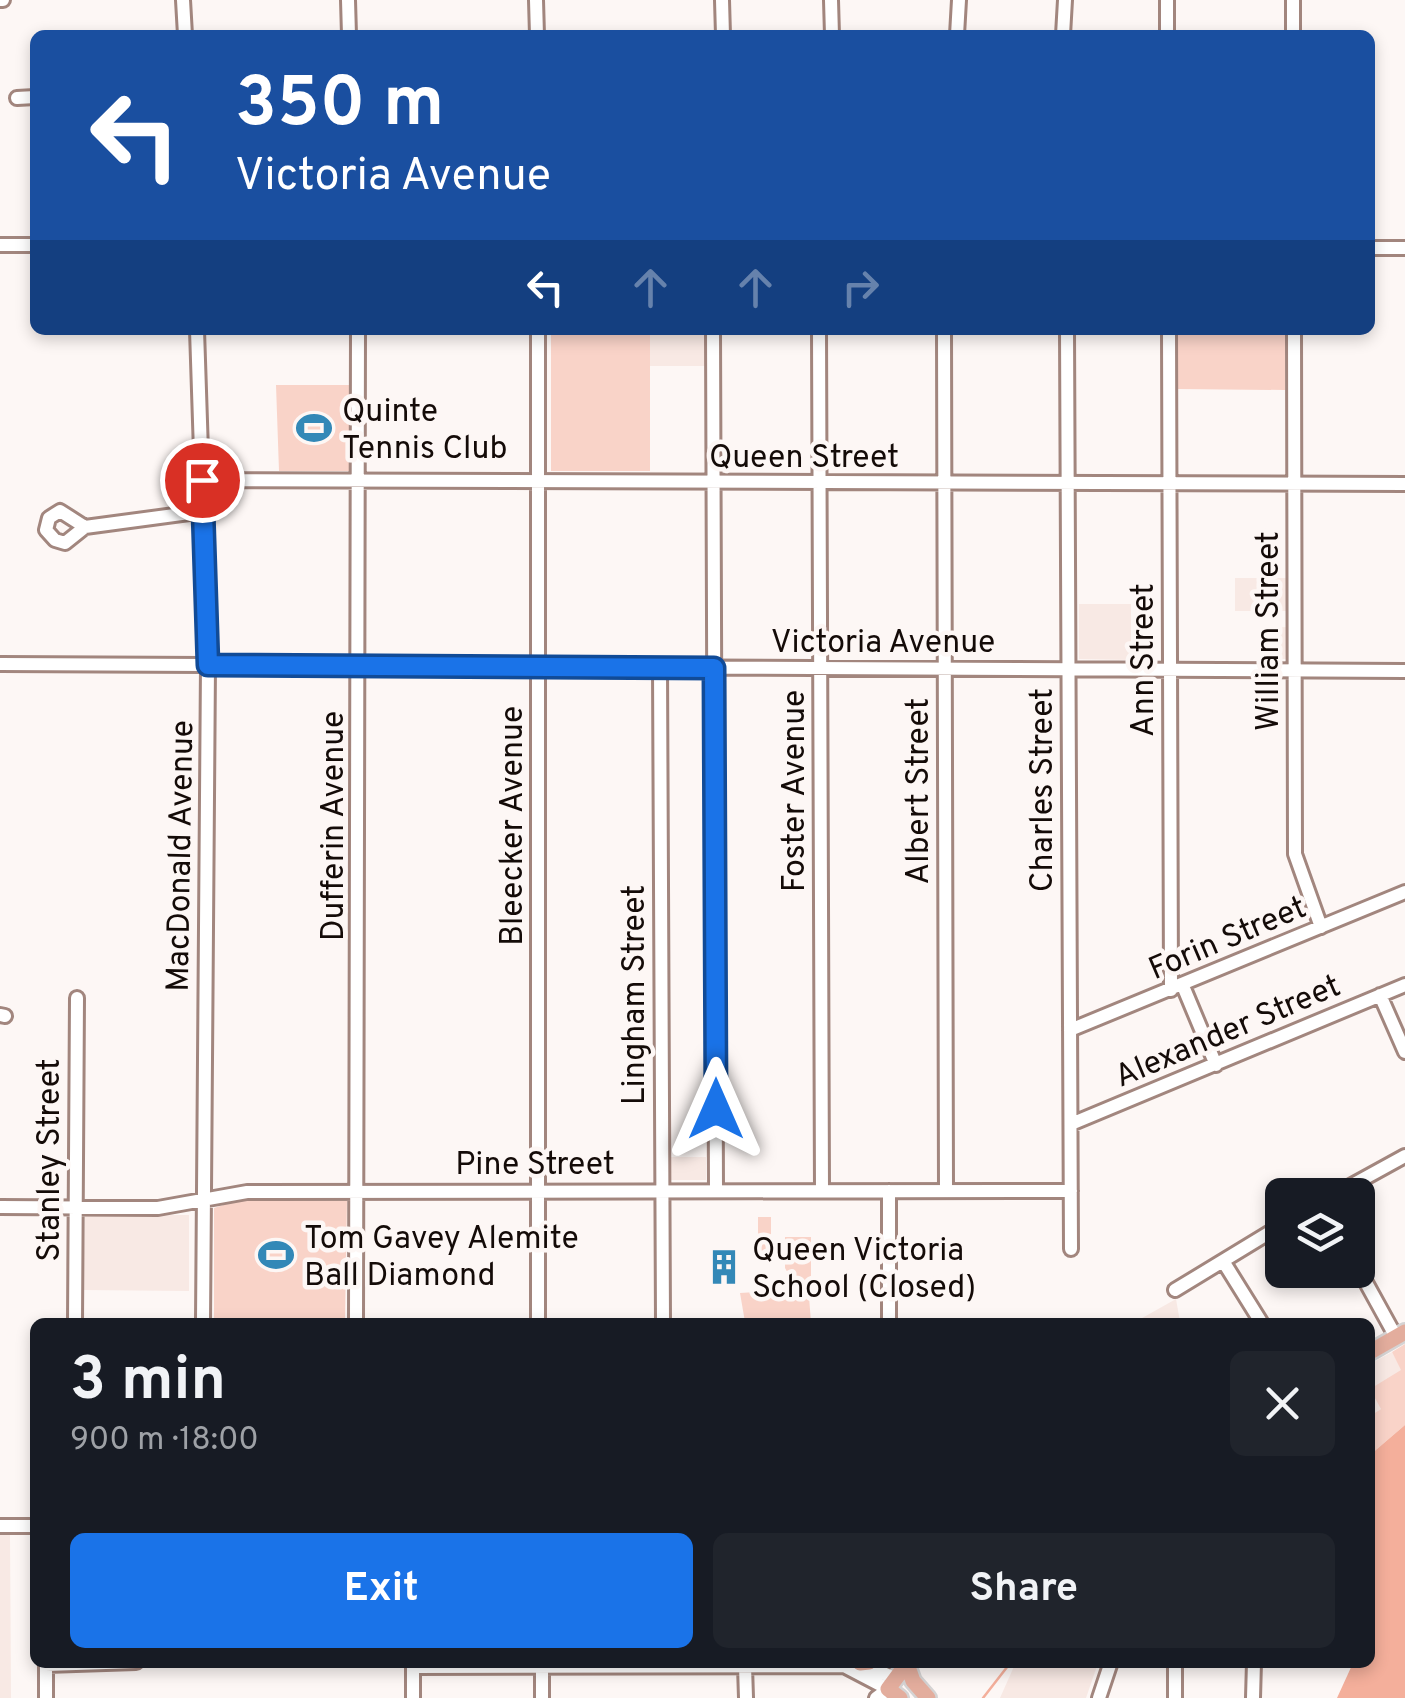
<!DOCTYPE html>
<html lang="en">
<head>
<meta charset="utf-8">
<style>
  body { margin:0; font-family:Overpass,sans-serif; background:#20242c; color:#f1f3f6; height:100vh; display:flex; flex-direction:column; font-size:38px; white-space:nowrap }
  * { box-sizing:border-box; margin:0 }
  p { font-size:32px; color:#9ea1a6 }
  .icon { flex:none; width:55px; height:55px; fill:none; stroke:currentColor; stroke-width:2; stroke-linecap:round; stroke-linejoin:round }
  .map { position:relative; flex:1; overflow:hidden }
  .panel { position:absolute; left:30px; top:1318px; width:1345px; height:350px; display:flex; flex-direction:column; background:#171b24; border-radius:15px; box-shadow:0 5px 15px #0003 }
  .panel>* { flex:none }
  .hud { position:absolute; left:30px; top:30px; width:1345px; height:305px; border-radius:15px; box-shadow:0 5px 15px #0003; background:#1a4fa0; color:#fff; overflow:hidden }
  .buttons { position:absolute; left:1265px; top:1178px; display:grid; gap:20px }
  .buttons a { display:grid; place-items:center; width:110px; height:110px; border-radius:15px; background:#171b24; box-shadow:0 5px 15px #0003; font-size:50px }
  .pin { position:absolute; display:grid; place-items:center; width:85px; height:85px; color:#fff; margin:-42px; border:5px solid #fff; border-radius:50%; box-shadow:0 2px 10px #0007 }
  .me { position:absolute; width:110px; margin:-55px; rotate:0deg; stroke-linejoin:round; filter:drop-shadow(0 0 8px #0008) }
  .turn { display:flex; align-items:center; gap:35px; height:210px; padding:0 40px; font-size:45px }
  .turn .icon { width:130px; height:130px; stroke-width:2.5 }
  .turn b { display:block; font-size:70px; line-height:85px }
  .lanes { display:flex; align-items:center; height:95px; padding:0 40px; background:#0003; justify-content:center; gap:50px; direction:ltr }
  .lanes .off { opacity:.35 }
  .round { display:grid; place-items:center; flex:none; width:105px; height:105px; border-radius:15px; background:#20242c }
  .head { display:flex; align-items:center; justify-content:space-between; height:170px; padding:0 40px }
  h1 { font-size:60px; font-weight:700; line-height:75px }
  .primary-button { display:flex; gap:20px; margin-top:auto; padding:20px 40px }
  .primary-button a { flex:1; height:115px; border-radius:15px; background:#1a73e8; color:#fff; font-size:40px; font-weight:700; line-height:115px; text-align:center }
  .primary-button a+a { background:#20242c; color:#f1f3f6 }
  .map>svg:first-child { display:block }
  .built { fill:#f8e9e4 }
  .green { fill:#f9d3c8 }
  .water { fill:#f4af9b }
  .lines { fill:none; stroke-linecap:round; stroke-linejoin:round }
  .stream { stroke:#f4af9b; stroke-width:2.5 }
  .minor-casing { stroke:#a2867e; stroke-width:18 }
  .major-casing { stroke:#d5d3d3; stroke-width:20 }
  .minor { stroke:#fff; stroke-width:12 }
  .major { stroke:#e3ad9d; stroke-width:15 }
  .route-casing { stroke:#114b97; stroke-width:25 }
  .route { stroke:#1a73e8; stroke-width:18 }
  .labels { text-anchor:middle; stroke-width:9; stroke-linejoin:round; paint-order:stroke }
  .poi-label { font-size:32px; fill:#140b08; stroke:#fdf7f5; text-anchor:start }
  .street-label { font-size:32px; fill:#140b08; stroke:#fdf7f5 }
</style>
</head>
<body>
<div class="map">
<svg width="1405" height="1698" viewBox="0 0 1405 1698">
  <rect width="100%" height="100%" fill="#fdf7f5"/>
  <path class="built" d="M 650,330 L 705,330 L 705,366 L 650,366 Z
    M 1235,578 L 1288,578 L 1288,611 L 1235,611 Z
    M 1079,604 L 1131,604 L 1131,660 L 1079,659 Z
    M 1288,627 L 1288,659 L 1260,659 L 1260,628 Z
    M 668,1157 L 706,1157 L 706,1180 L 668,1180 Z
    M 85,1215 L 189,1215 L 189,1291 L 83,1290 Z
    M 1176,1299 L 1180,1322 L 1135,1322 Z
    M 1392,1352 L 1402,1370 L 1381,1409 L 1370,1416 L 1370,1364 Z
    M 0,1535 L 10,1535 L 11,1698 L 0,1698 Z
    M 1016,1662 L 1098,1662 L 1098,1663 L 1086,1698 L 1000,1698 Z"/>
  <path class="green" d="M 551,330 L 650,330 L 650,471 L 551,471 Z
    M 1178,330 L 1285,331 L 1285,390 L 1178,389 Z
    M 276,385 L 350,385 L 351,471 L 279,471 Z
    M 239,1200 L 347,1201 L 345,1322 L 214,1322 L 214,1208 Z
    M 758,1217 L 771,1217 L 771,1252 L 758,1252 Z
    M 785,1237 L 811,1237 L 811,1280 L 792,1280 L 785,1268 Z
    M 800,1289 L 809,1297 L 811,1322 L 745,1322 L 740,1293 Z
    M 1405,1344 L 1405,1425 L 1370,1455 L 1370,1416 L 1381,1409 L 1370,1389 L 1401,1370 L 1392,1352 Z"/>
  <path class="water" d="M 1405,1425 L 1405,1698 L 1337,1698 L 1353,1663 L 1370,1662 L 1370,1455 Z"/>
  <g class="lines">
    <path class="stream" d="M 983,1698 L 1011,1662"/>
    <defs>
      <path id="minor" d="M 0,0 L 3,0
        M 183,0 L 185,35
        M 348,0 L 349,35
        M 536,0 L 537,35
        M 722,0 L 723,35
        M 831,0 L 832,35
        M 1167,0 L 1167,35
        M 1293,0 L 1293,35
        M 957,35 L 959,0
        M 1063,35 L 1065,0
        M 17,98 L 35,97
        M 0,245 L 35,245
        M 1370,248 L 1405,248
        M 197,330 L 208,665 L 203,1322
        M 538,330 L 538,1322
        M 713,330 L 716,1191
        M 819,330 L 822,1191
        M 944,330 L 946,1191
        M 1067,330 L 1071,1249
        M 1169,330 L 1171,990
        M 1294,330 L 1295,854 L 1321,927
        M 203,480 L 1405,484
        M 85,527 L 65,543 L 55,540 L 46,530 L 49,518 L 60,511 L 85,527 L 204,511
        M 0,664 L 1405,671
        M 660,667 L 663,1322
        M 1183,986 L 1216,1065
        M 1380,995 L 1405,1052
        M 0,1015 L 5,1016
        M 1070,1030 L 1405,892
        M 1071,1124 L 1405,985
        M 889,1191 L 889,1322
        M 1334,1195 L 1405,1156
        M 0,1207 L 158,1208 L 247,1192 L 1071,1191
        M 1223,1261 L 1261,1322
        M 1358,1268 L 1396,1337
        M 1175,1290 L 1282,1225
        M 75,1322 L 77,998
        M 356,1322 L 358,330
        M 0,1526 L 35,1526
        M 413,1662 L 413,1698
        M 542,1662 L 542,1698
        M 1175,1662 L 1175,1698
        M 862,1663 L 896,1679
        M 46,1665 L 136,1662
        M 745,1666 L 746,1698
        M 413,1667 L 844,1666 L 888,1689
        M 46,1698 L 46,1662
        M 876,1698 L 888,1689
        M 1099,1698 L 1111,1662
        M 1253,1698 L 1254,1662"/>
      <path id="major" d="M 1370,1352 L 1405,1332
        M 860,1663 L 869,1662
        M 907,1664 L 913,1681 L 928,1698
        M 900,1698 L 888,1689 L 908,1662"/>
    </defs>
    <use href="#minor" class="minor-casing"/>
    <use href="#major" class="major-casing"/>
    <use href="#minor" class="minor"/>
    <use href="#major" class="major"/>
  </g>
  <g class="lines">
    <defs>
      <path id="route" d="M 202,480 L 208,665 L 714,668 L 716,1109"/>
    </defs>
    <use href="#route" class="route-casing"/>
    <use href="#route" class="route"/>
  </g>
  <defs>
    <symbol id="stadium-bare" viewBox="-9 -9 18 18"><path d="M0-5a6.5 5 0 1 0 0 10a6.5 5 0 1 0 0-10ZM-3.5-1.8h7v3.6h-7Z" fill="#3388b7" stroke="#fdf7f5" stroke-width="2.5" paint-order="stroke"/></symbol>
    <symbol id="building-bare" viewBox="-9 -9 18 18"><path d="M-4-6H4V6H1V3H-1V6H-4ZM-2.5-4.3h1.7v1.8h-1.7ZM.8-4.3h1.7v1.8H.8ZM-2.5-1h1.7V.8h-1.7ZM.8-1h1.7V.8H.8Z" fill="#3388b7" stroke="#fdf7f5" stroke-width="2.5" paint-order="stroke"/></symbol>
  </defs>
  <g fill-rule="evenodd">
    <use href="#stadium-bare" x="289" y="403" width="50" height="50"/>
    <use href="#stadium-bare" x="251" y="1230" width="50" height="50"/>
    <use href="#building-bare" x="699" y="1242" width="50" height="50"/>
  </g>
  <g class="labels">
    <g class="poi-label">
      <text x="342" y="421">Quinte<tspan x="342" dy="37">Tennis Club</tspan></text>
      <text x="304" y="1248">Tom Gavey Alemite<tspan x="304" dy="37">Ball Diamond</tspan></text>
      <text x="752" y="1260">Queen Victoria<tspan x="752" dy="37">School (Closed)</tspan></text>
    </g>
    <g class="street-label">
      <text x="804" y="467">Queen Street</text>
      <text transform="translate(1267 631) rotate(-90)" y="11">William Street</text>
      <text x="883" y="652">Victoria Avenue</text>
      <text transform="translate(1142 660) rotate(-90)" y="11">Ann Street</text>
      <text transform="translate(1041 790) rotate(-90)" y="11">Charles Street</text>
      <text transform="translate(793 791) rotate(-90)" y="11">Foster Avenue</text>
      <text transform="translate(917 791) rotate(-90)" y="11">Albert Street</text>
      <text transform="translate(332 826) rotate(-90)" y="11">Dufferin Avenue</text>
      <text transform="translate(511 826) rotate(-90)" y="11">Bleecker Avenue</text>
      <text transform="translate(179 856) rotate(-89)" y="11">MacDonald Avenue</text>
      <text transform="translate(1227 937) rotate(-23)" y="11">Forin Street</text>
      <text transform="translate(633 995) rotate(-90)" y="11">Lingham Street</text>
      <text transform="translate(1227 1030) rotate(-23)" y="11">Alexander Street</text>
      <text transform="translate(48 1160) rotate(-90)" y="11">Stanley Street</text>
      <text x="535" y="1174">Pine Street</text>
    </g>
  </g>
</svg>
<div class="buttons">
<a><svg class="icon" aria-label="layers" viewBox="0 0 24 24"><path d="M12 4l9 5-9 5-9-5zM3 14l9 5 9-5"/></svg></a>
</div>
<div class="pin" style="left:202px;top:480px;background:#d93025"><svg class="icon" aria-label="arrive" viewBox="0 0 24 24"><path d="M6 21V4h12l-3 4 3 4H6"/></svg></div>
<svg class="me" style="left:716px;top:1109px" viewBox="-20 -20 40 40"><path d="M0-17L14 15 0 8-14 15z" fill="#1a73e8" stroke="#fff" stroke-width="4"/></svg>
<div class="hud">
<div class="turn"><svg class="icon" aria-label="left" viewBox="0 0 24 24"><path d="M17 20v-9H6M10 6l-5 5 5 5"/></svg><div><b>350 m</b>Victoria Avenue</div></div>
<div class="lanes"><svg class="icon" aria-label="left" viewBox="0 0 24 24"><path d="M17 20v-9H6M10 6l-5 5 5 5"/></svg><svg class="icon off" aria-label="ahead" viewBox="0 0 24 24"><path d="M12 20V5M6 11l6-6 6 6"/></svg><svg class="icon off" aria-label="ahead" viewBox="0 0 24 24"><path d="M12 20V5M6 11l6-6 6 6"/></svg><svg class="icon off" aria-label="right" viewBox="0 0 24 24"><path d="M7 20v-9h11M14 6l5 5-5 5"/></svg></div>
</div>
<section class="panel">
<div class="head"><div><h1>3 min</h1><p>900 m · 18:00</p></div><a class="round"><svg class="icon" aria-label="close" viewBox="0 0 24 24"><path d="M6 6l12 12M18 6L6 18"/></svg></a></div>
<div class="primary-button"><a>Exit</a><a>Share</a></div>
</section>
</div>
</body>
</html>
